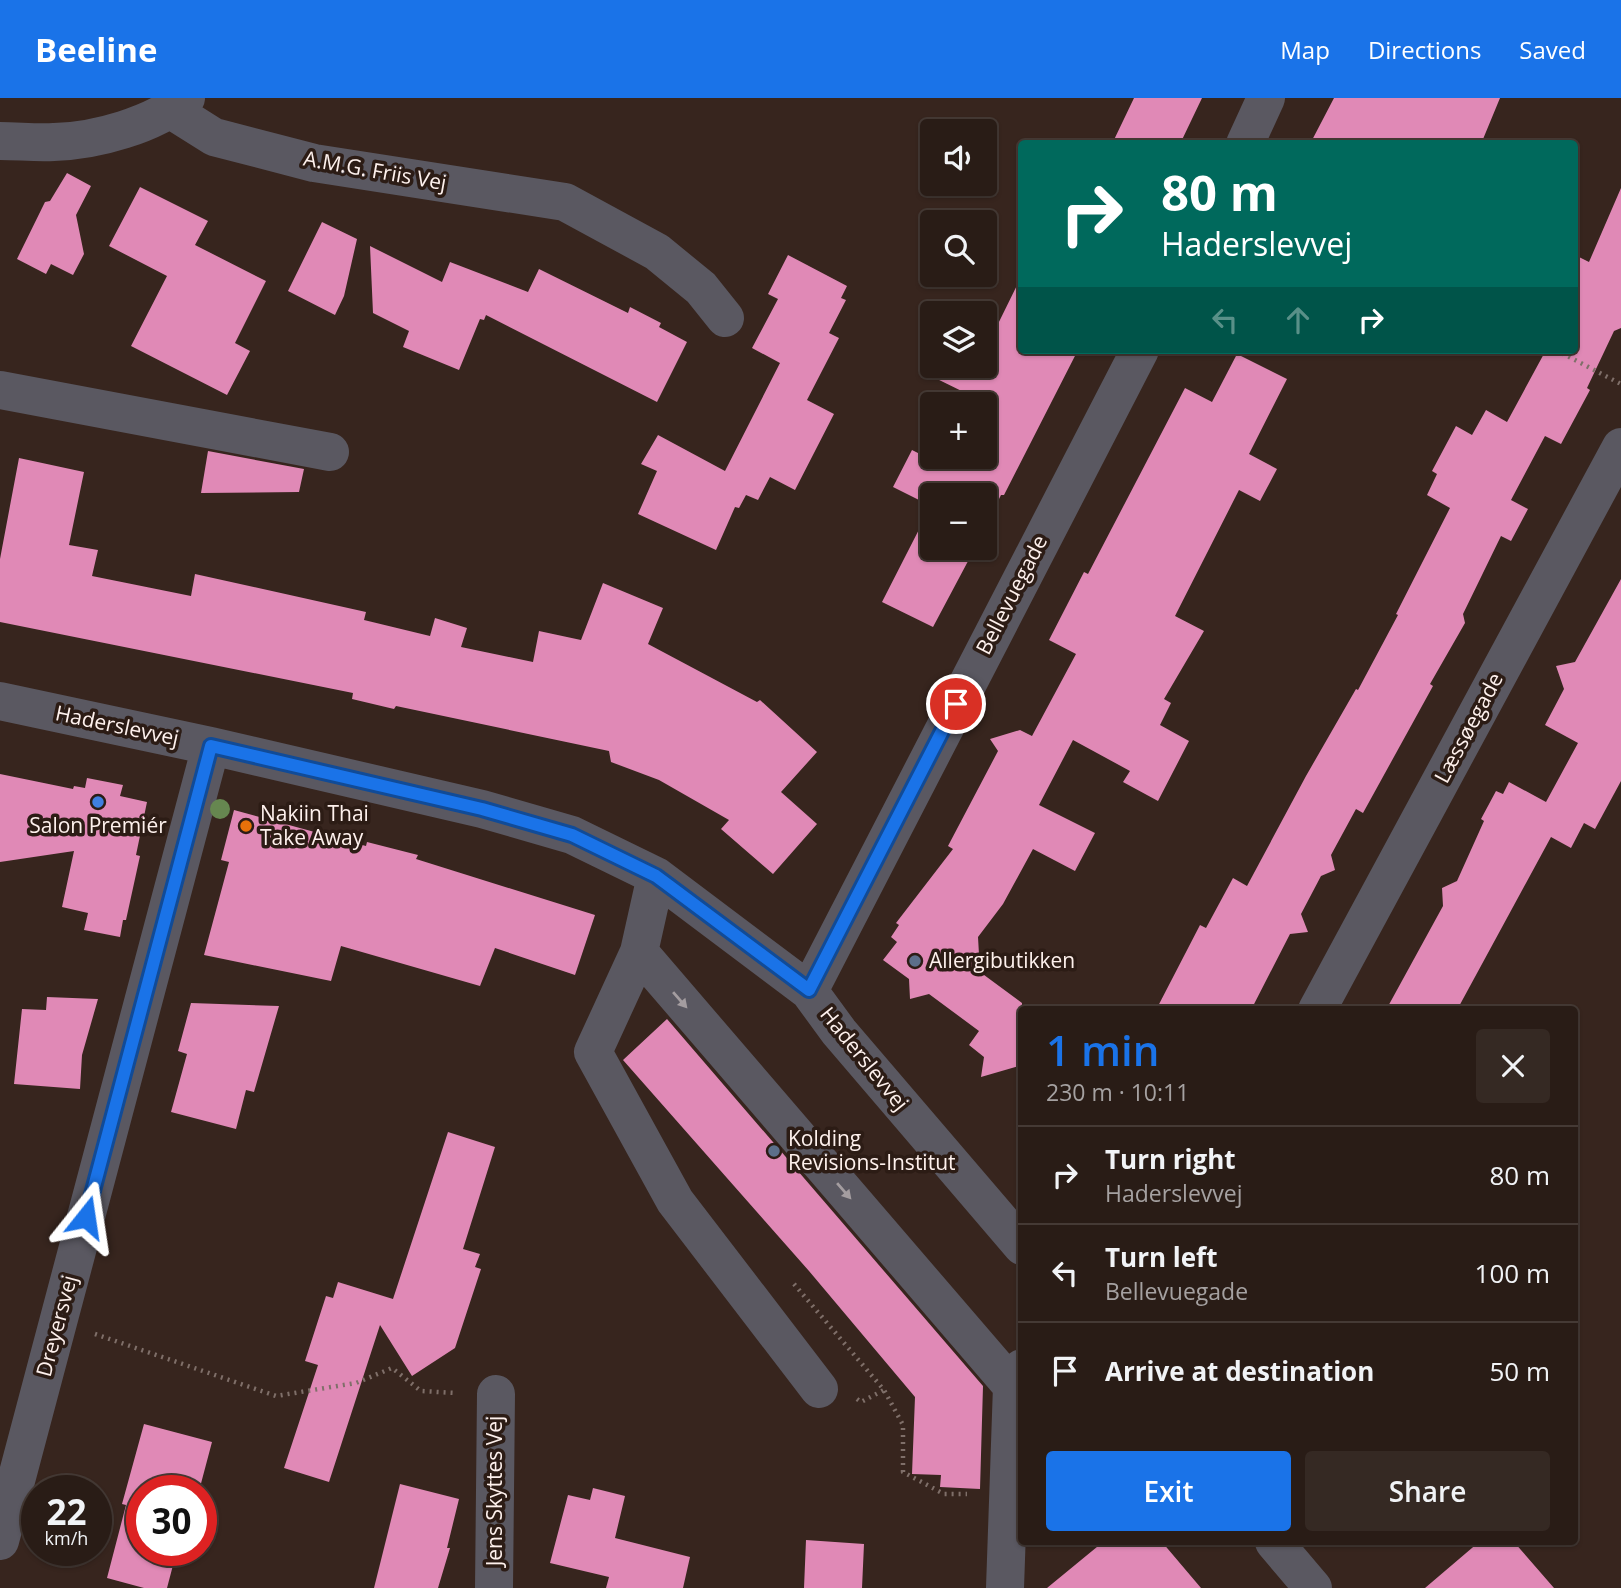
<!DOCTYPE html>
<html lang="en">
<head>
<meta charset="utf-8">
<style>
  body { margin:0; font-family:"Open Sans",sans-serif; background:#352923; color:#f1f3f6; height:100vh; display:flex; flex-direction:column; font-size:26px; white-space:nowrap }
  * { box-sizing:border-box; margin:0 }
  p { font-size:23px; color:#a5a1a1 }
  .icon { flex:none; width:38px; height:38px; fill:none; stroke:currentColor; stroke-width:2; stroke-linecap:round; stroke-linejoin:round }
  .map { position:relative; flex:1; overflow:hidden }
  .side { position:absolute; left:1018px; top:908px; width:560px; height:539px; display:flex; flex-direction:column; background:#291c16; border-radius:7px; box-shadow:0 2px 5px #0004,0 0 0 2px #453a35 }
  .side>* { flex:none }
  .guide { position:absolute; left:1018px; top:42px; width:560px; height:214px; border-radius:7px; box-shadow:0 2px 5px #0004,0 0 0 2px #453a35; background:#00695c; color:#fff; overflow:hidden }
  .controls { position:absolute; left:920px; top:21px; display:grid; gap:14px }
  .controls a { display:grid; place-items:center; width:77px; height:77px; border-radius:7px; background:#291c16; box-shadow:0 2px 5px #0004,0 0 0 2px #453a35; font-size:35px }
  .speed { position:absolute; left:21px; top:1377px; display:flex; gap:14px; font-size:35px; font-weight:700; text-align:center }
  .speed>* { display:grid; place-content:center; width:91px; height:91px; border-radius:50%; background:#291c16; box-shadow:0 2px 5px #0004,0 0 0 2px #453a35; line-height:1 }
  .speed small { font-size:18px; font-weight:400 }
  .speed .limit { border:10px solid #d22; background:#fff; color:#111 }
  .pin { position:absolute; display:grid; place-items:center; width:60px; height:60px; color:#fff; margin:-30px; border:4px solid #fff; border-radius:50%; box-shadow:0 2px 7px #0007 }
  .me { position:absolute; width:77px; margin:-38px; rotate:15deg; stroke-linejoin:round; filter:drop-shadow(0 0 5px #0008) }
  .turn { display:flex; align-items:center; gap:24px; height:147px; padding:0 28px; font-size:32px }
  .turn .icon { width:91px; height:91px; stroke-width:2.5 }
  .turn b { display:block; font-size:49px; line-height:60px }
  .lanes { display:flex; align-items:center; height:66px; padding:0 28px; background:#0003; justify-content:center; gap:35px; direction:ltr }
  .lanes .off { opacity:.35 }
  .round { display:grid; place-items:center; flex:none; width:74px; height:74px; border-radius:7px; background:#352923 }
  .headline { display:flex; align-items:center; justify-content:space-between; height:119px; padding:0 28px }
  h1 { font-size:42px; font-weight:600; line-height:52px; color:#1a73e8 }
  .action { display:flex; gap:14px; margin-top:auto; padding:14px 28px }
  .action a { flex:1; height:80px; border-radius:7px; background:#1a73e8; color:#fff; font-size:28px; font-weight:600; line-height:80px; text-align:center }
  .action a+a { background:#352923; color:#f1f3f6 }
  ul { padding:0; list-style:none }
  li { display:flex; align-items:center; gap:21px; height:98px; padding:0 28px; border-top:2px solid #453a35 }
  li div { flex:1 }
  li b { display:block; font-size:26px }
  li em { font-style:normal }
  header { display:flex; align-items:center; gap:42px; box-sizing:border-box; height:98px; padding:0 35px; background:#1a73e8; color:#fff }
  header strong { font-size:33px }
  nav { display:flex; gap:38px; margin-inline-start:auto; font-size:24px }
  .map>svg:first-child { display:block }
  .building { fill:#e089b6 }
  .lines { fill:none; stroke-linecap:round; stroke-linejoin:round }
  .path { stroke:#7f6f69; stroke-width:4.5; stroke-dasharray:2 5; stroke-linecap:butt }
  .minor { stroke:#5a5861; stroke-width:38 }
  .tree { fill:#668750 }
  .oneway { fill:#a49da0 }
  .route-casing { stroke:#114b97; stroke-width:18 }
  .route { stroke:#1a73e8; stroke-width:12 }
  .shop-dot { fill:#3f7fe0; stroke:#2c1c15; stroke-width:2.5 }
  .food-dot { fill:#e8710a; stroke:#2c1c15; stroke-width:2.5 }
  .service-dot { fill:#5c6f8a; stroke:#2c1c15; stroke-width:2.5 }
  .labels { text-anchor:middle; stroke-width:7; stroke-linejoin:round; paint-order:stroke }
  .street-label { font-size:21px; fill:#fef1ed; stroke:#2c1c15 }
  .poi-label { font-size:21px; fill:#fef1ed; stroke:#2c1c15; text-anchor:start }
</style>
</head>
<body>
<header>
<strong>Beeline</strong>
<nav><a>Map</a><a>Directions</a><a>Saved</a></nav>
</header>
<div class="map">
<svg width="1621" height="1490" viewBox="0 0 1621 1490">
  <rect width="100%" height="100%" fill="#37251e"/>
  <path class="building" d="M 1134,0 L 1202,0 L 1180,46 L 1112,46 Z
    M 1334,0 L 1500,0 L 1481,46 L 1310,46 Z
    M 67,75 L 91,88 L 76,117 L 84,156 L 73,177 L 51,166 L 46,176 L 17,161 L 45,104 L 50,103 Z
    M 140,89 L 208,123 L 195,147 L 266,183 L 235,245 L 250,253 L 227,297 L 131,248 L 167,178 L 109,148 Z
    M 1621,90 L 1621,230 L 1614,233 L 1587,290 L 1590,292 L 1561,346 L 1545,338 L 1511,402 L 1528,411 L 1511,443 L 1501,438 L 1463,516 L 1465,525 L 1430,586 L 1433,588 L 1363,715 L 1356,711 L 1331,757 L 1335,772 L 1321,778 L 1301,816 L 1308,834 L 1290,836 L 1251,912 L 1156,912 L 1200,827 L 1206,830 L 1233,780 L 1247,788 L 1306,678 L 1356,591 L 1358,592 L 1398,517 L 1396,516 L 1450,410 L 1427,397 L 1437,376 L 1432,373 L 1456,328 L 1472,337 L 1486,312 L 1507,324 L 1546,252 L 1575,252 L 1575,157 L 1589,164 Z
    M 322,124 L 357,141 L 344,198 L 335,217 L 288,193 Z
    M 370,148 L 442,184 L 450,164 L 528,194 L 539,171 L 628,215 L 630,209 L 661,225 L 659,229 L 687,244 L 657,304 L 486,217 L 484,222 L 480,221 L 459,272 L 403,249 L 409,233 L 373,215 Z
    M 788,157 L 847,188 L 841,200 L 846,202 L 829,235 L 839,240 L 807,302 L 834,316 L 795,392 L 770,379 L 758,402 L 746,397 L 739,410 L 735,409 L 716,452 L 638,416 L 657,373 L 641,366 L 658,337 L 725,373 L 780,265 L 752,250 L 778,201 L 768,196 Z
    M 1022,177 L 1022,252 L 1078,252 L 1004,397 L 1001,397 L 985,429 L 985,397 L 933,397 L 933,450 L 975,450 L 933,529 L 882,504 L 931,408 L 893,389 L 912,352 L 926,359 L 985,359 L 984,304 L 929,277 L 934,268 L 985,268 L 985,227 L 995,232 Z
    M 1237,256 L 1287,281 L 1249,356 L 1277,371 L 1260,403 L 1239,392 L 1175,518 L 1204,533 L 1164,601 L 1171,605 L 1160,627 L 1189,643 L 1158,703 L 1123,684 L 1130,673 L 1073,642 L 1039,707 L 1095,735 L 1075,773 L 1033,751 L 1003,806 L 978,839 L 980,874 L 1022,905 L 1022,967 L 981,979 L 984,959 L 969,947 L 979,933 L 929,896 L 910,901 L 909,881 L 883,862 L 897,844 L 891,839 L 899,827 L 896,825 L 953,751 L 948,748 L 998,653 L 990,641 L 1020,632 L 1032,638 L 1076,556 L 1049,542 L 1084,474 L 1088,476 L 1185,290 L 1212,304 Z
    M 208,353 L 304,371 L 299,394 L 201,395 Z
    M 19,360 L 84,374 L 69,447 L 98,452 L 92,478 L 191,498 L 195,476 L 366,514 L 364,522 L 430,538 L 435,520 L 467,530 L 461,549 L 533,564 L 539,533 L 581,542 L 603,485 L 663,510 L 648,546 L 757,604 L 760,602 L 817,654 L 781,694 L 817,726 L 773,776 L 721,731 L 729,722 L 659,682 L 611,664 L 609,653 L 396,608 L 394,611 L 352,601 L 353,595 L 0,524 L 0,461 Z
    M 1621,481 L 1621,683 L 1595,731 L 1584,725 L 1571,750 L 1551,739 L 1457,912 L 1386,912 L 1443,808 L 1442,790 L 1457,783 L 1484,723 L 1481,721 L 1496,693 L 1503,696 L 1509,684 L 1546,704 L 1578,645 L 1545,627 L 1564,591 L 1556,568 L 1575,564 Z
    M 0,676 L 73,691 L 74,688 L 85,690 L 87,680 L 123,687 L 120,698 L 147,704 L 136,757 L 140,758 L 126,822 L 123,822 L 120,839 L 84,832 L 88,815 L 62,809 L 74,753 L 0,764 Z
    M 234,712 L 366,748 L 367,744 L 418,757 L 416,761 L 595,817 L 575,877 L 495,850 L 480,888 L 341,848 L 331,883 L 204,857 L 229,764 L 221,762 Z
    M 47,899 L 98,901 L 82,957 L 80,991 L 14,986 L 22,911 L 46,912 Z
    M 191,905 L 279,908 L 254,994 L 246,992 L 236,1031 L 171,1014 L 187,956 L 178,953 Z
    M 667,921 L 983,1288 L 980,1391 L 940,1389 L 941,1377 L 912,1376 L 915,1299 L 809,1173 L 623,962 Z
    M 448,1034 L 495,1049 L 463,1151 L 480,1156 L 475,1169 L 481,1171 L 455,1250 L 412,1278 L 380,1227 L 329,1384 L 284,1370 L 318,1267 L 305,1263 L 326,1198 L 333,1200 L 338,1184 L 393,1201 Z
    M 144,1326 L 212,1344 L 199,1393 L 142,1393 L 142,1452 L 177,1452 L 167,1490 L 144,1490 L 107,1480 L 126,1407 L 122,1406 Z
    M 400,1386 L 459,1401 L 447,1450 L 450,1450 L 438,1490 L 374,1490 Z
    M 593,1390 L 625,1398 L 615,1440 L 690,1459 L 683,1490 L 606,1490 L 609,1479 L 550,1465 L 568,1397 L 590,1402 Z
    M 806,1442 L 864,1446 L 862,1490 L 804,1490 Z
    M 1103,1444 L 1162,1444 L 1201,1490 L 1047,1490 Z
    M 1479,1444 L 1514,1444 L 1554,1490 L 1425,1490 Z"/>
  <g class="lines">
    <path class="path" d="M 1556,252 L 1621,286
      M 794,1186 L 884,1292 L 903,1327 L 903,1374 L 944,1396 L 967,1396
      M 95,1236 L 276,1298 L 356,1285 L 392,1270 L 421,1293 L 456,1295
      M 857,1301 L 861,1304 L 884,1292"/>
    <path class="minor" d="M 171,12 L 214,39 L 314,65 L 565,104 L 657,154 L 701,190 L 725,220
      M 0,43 C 18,43 36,45 54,44 C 96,43 153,27 186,0
      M 1245,46 L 1266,0
      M 0,292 L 330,354
      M 0,603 L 211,648 L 482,711 L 572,737 L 656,778 L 809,893 L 839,934 L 1022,1148
      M 656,778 L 639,854 L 1012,1288
      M 639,854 L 593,954 L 675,1103 L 819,1291
      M 809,893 L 1140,252
      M 1317,912 L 1621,349
      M 0,1443 L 211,648
      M 1274,1444 L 1313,1490
      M 494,1490 L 496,1296
      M 1005,1490 L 1012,1288 L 1022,1270"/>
  </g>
  <circle class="tree" cx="220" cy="711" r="10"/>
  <defs><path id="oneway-solid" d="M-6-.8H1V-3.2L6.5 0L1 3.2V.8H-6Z" transform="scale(1.75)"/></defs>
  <g class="oneway">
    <use href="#oneway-solid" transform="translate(680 902) rotate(49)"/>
    <use href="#oneway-solid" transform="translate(844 1093) rotate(49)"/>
  </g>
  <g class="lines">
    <defs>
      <path id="route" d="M 86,1119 L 211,648 L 482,711 L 572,737 L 656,778 L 809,892 L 956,606"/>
    </defs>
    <use href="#route" class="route-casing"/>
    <use href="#route" class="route"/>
  </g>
  <circle class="shop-dot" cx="98" cy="704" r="7"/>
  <circle class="food-dot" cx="246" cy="728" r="7"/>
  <g class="service-dot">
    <circle cx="915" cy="863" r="7"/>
    <circle cx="774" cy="1053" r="7"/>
  </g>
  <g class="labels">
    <g class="street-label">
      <text transform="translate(375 73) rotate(10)" y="7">A.M.G. Friis Vej</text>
      <text transform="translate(1012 497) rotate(-63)" y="7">Bellevuegade</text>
      <text transform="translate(117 628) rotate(12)" y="7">Haderslevvej</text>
      <text transform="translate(1469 630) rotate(-62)" y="7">Læssøegade</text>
      <text transform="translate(864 961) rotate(51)" y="7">Haderslevvej</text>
      <text transform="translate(57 1228) rotate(-75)" y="7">Dreyersvej</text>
      <text transform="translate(495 1393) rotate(-90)" y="7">Jens Skyttes Vej</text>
    </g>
    <g class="poi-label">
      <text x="260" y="723">Nakiin Thai<tspan x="260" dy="24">Take Away</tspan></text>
      <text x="98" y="735" text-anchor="middle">Salon Premiér</text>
      <text x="929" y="870">Allergibutikken</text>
      <text x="788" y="1048">Kolding<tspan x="788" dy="24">Revisions-Institut</tspan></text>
    </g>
  </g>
</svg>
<div class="controls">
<a><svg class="icon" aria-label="sound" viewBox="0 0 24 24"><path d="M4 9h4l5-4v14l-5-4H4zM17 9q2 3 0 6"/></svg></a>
<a><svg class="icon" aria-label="search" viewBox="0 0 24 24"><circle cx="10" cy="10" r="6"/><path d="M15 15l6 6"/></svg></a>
<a><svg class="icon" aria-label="layers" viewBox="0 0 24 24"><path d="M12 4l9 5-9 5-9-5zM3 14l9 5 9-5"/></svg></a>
<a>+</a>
<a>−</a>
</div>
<div class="speed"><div>22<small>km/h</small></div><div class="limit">30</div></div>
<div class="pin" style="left:956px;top:606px;background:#d93025"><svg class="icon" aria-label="arrive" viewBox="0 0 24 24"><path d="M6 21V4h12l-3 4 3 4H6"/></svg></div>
<svg class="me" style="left:86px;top:1119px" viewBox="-20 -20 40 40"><path d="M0-17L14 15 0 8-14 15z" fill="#1a73e8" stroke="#fff" stroke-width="4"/></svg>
<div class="guide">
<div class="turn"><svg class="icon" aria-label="right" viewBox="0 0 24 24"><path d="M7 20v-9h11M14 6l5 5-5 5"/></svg><div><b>80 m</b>Haderslevvej</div></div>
<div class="lanes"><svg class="icon off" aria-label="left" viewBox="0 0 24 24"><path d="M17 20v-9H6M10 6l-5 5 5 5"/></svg><svg class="icon off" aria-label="ahead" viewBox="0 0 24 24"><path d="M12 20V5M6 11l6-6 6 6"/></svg><svg class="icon" aria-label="right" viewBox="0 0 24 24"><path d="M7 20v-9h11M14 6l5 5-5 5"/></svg></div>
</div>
<section class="side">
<div class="headline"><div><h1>1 min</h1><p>230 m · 10:11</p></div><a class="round"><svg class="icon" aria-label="close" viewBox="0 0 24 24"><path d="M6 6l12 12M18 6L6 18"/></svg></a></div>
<ul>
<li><svg class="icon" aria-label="right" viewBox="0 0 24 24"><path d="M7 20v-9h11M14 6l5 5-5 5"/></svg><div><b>Turn right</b><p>Haderslevvej</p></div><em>80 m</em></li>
<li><svg class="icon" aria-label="left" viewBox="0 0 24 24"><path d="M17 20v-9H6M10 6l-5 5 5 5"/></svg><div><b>Turn left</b><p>Bellevuegade</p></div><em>100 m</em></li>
<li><svg class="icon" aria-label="arrive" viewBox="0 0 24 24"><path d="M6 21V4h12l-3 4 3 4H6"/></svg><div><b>Arrive at destination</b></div><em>50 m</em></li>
</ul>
<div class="action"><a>Exit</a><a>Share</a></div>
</section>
</div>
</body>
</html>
